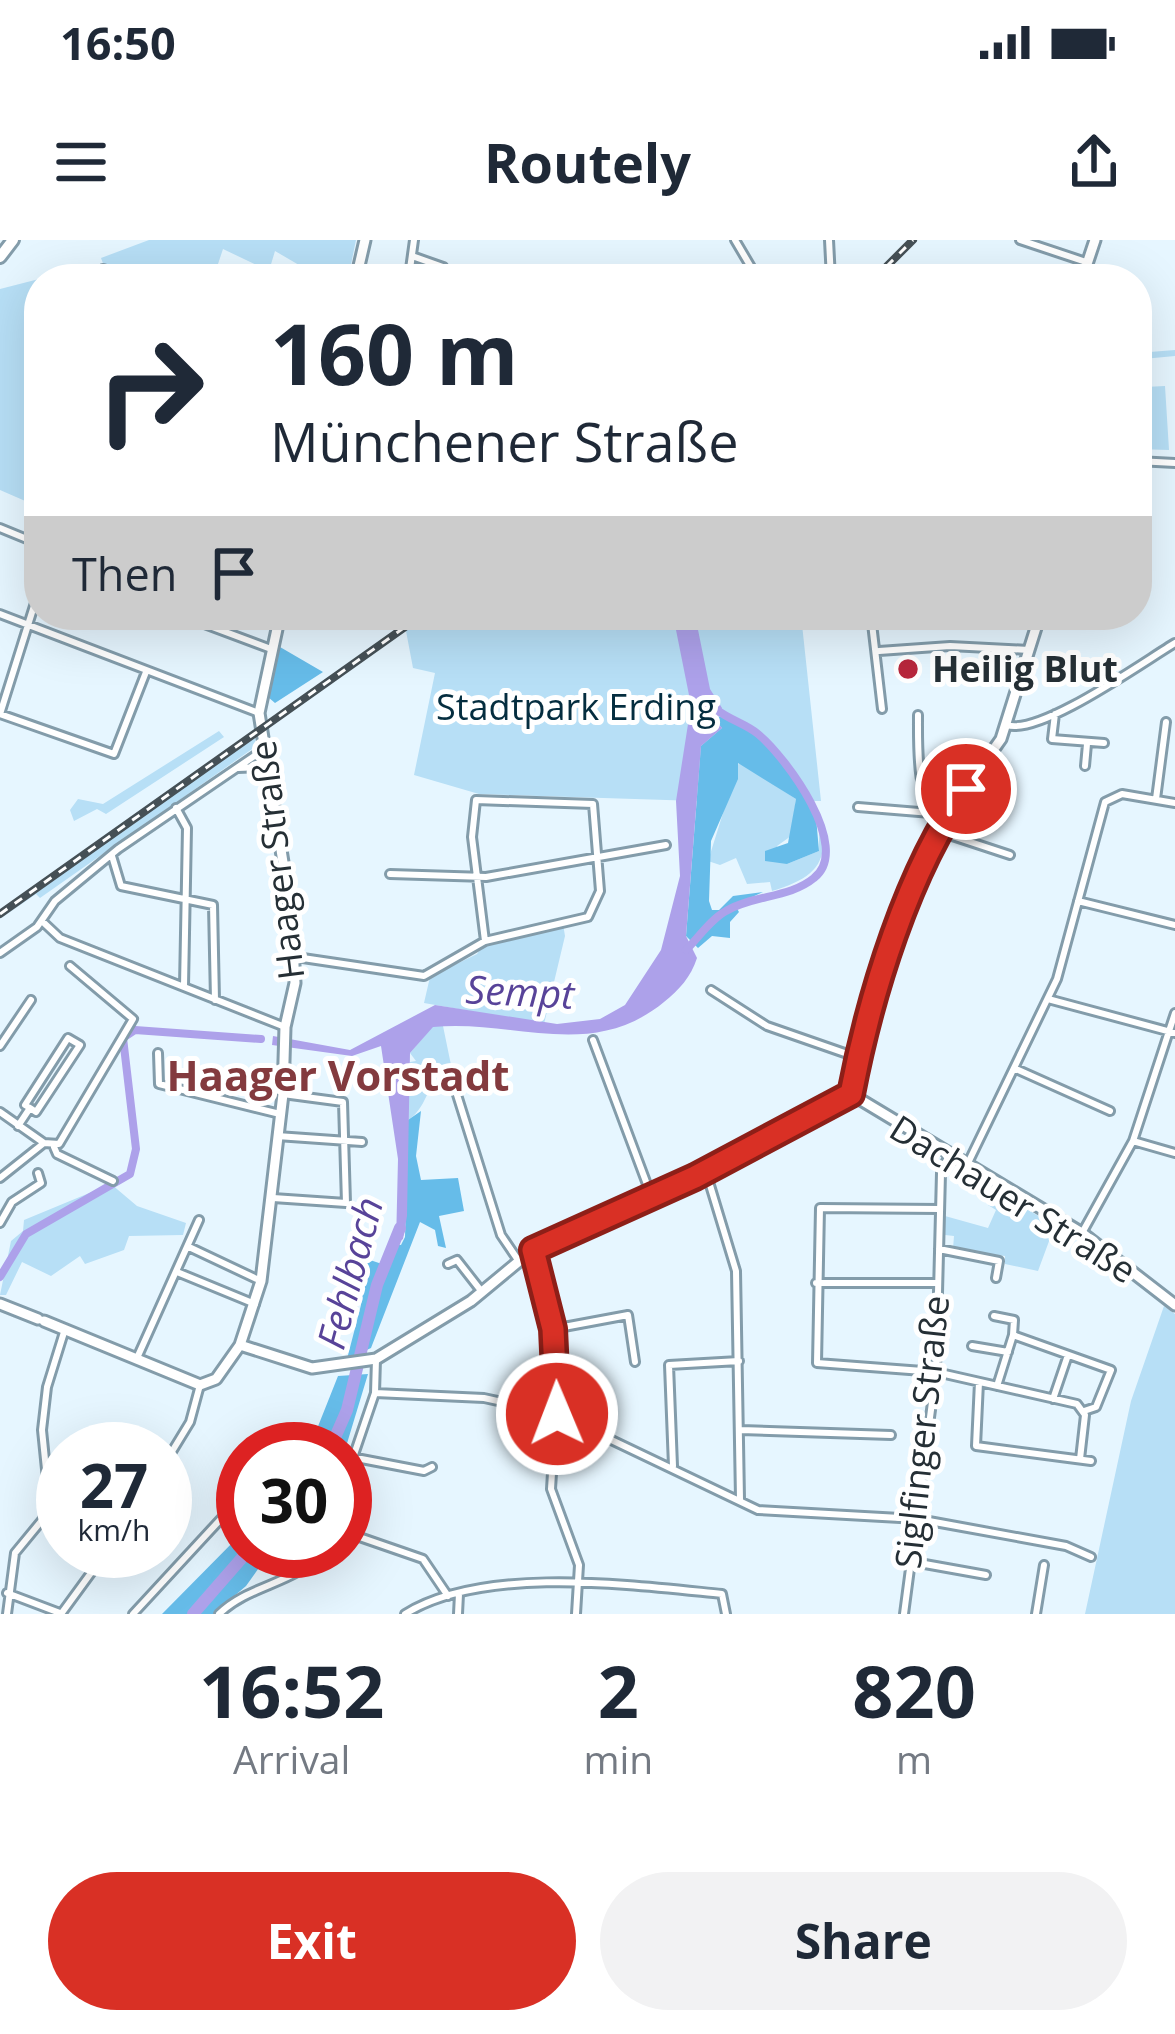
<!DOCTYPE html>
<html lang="en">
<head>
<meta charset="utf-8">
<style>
  body { margin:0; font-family:"Open Sans",sans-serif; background:#f2f2f3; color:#1f2937; height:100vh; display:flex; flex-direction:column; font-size:45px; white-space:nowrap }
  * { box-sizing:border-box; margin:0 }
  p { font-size:39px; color:#747a83 }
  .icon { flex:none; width:66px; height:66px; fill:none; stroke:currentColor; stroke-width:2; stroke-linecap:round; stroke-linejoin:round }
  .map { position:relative; height:1374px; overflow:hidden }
  .drawer { display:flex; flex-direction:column; background:#fff; flex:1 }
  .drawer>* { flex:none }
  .guide { position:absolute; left:24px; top:24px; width:1128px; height:366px; border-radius:48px; box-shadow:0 12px 48px #0002; background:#fff; color:#1f2937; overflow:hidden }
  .speed { position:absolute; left:36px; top:1182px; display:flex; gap:24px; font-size:60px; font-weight:700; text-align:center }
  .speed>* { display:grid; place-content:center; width:156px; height:156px; border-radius:50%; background:#fff; box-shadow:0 12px 48px #0002; line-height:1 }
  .speed small { font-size:30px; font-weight:400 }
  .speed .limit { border:18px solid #d22; background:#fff; color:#111 }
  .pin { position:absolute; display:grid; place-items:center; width:102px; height:102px; color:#fff; margin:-51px; border:6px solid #fff; border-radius:50%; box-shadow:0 3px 12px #0007 }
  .me { position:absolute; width:132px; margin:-66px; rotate:359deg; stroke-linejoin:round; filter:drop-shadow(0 0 9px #0008) }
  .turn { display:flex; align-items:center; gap:42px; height:252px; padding:0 48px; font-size:54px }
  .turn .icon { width:156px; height:156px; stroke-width:2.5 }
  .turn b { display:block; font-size:84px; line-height:102px }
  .then { display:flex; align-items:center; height:114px; padding:0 48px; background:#0003; gap:24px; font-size:45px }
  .eta { display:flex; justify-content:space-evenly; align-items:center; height:204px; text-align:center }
  .eta b { font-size:72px; font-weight:700; line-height:84px }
  .primary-button { display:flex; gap:24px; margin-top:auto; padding:24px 48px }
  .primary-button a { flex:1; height:138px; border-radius:72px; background:#d93025; color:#fff; font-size:48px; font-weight:700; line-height:138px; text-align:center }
  .primary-button a+a { background:#f2f2f3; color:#1f2937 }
  .status { display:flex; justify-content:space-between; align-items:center; height:84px; padding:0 60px; background:#fff; direction:ltr }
  .status svg { height:33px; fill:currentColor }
  header { display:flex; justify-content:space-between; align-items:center; height:156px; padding:0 48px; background:#fff; font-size:54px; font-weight:700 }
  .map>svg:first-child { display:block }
  .green { fill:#b7dff6 }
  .forest { fill:#66bce9 }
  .water { fill:#ada1ea }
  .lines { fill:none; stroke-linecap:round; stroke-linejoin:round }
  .canal { stroke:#ada1ea; stroke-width:8 }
  .river { stroke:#ada1ea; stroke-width:12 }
  .street-casing { stroke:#839caa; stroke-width:12 }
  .secondary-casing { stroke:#839caa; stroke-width:15 }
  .primary-casing { stroke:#839caa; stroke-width:16 }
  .street { stroke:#fff; stroke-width:6 }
  .secondary { stroke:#fff; stroke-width:9 }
  .primary { stroke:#fff; stroke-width:10 }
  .rail-casing { stroke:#455056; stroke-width:8 }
  .rail { stroke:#fff; stroke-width:3; stroke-dasharray:9; stroke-linecap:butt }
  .route-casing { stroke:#8d1f18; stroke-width:30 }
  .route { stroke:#d93025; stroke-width:21 }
  .poi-dot { fill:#b8273c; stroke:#fff; stroke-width:4.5 }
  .labels { text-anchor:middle; stroke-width:10; stroke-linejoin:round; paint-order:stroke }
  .poi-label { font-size:36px; font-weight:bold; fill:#252f35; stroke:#fff; text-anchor:start }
  .park-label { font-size:36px; fill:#042d3f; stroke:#fff }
  .street-label { font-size:36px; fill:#252f35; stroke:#fff }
  .water-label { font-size:39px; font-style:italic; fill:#584399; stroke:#fff }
  .quarter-label { font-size:42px; font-weight:bold; fill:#833a3e; stroke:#fff }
</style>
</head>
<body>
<div class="status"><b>16:50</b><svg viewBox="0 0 49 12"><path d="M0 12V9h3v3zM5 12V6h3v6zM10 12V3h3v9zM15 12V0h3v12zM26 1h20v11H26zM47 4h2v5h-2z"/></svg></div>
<header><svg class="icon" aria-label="menu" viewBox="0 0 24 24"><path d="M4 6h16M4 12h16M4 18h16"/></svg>Routely<svg class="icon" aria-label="share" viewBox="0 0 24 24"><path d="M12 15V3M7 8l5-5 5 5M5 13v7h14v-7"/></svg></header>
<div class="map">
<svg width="1175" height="1374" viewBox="0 0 1175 1374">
  <rect width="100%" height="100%" fill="#e6f6ff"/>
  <path class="green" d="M 149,0 L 356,0 L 348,39 L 323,39 L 275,11 L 269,31 L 223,9 L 213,39 L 141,39 L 104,26 L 101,18 Z
    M 39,39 L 39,267 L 0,250 L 0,49 Z
    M 1175,110 L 1175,116 L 1143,119 L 1145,147 L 1165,146 L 1169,210 L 1137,209 L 1137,113 Z
    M 428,375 L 801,375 L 821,561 L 809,561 L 758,491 L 731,476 L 698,561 L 479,554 L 414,535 L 435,433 L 413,428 L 406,391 Z
    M 219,491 L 224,497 L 106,574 L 97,569 L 74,581 L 70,570 L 78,559 L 103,564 Z
    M 256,494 L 255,507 L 40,658 L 36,654 L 0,679 Z
    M 739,522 L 796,559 L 791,596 L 777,606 L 787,624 L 819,611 L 819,578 C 832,623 814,638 772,651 L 770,642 L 747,644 L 736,618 L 720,625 L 708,621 Z
    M 563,684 L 565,696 L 544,784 L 424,763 L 430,737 L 477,714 L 484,703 Z
    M 433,786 L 443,786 L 451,825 C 426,838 430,866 408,880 L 410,822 L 416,821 L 410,813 Z
    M 111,944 L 137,966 L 186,983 L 183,995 L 129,996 L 124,1010 L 85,1024 L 80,1016 L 51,1036 L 22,1022 L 6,1055 L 0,1055 L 11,1001 L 23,991 L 24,980 Z
    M 995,952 L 1055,985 L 1038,1031 L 1005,1024 L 1005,1016 L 953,1009 L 954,996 L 945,995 L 945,976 L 988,988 L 996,970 L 988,965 Z
    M 1164,1066 L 1175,1074 L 1175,1374 L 1085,1374 L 1131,1161 Z"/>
  <path class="forest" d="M 280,407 L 323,432 L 275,463 L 268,457 Z
    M 722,474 L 758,491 L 815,566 L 819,611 L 787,624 L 765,621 L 765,611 L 788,603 L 796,559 L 738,523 L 738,539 L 711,601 L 709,661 L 712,670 L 719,670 L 733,656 L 763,652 L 735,665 L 739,672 L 730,682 L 730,698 L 712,696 L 698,708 L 686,696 L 701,506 L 722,488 L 716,481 Z
    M 421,871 L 416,916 L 421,940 L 458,938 L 464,971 L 439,976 L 446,1008 L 438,1006 L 435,990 L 420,982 L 371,1108 L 347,1119 L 361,1065 L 361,1017 L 385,1025 L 393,1004 L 401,1005 L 405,997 L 408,880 Z
    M 368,1134 L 345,1210 L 309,1209 L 338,1136 Z
    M 243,1292 L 243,1311 L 271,1311 L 246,1346 L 213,1374 L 162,1374 Z"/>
  <path class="water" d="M 673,375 L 695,375 L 710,449 L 722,468 L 716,481 L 722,488 L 701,506 L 686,696 L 697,718 C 691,737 679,750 664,762 C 591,822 515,779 433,787 L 410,813 L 407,976 L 403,999 L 396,1004 L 398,919 L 381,806 L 352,816 L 272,805 L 273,796 L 350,810 L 435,765 L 557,784 L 600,779 L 625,765 L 661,710 L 680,636 L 676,561 L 691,465 Z"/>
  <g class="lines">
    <path class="canal" d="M 686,710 C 698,698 711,679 726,671 C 753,655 790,658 814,638 C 853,608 786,517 758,494 C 746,484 730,480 717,470
      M 0,1037 L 26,994 L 130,934 L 136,909 L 123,798 L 135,790 L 261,799"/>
    <path class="river" d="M 330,1209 L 347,1170 L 377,1045 L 400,988
      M 193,1374 L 248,1311"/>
    <defs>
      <path id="street" d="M 414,0 L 410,29 L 432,39
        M 735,0 L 758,39
        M 829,0 L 831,39
        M 1020,0 L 1086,22
        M 412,16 L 443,27 L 441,39
        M 99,39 L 103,29 L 132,39
        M 1137,221 L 1175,223
        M 0,288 L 39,304
        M 0,374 L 259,473
        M 180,375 L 271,409
        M 871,375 L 882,469
        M 879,411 L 950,406 L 1029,410
        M 0,474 L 114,514 L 146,432
        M 0,474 L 39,350
        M 1055,474 L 1052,499 L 1104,503
        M 918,475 C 918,508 916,560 940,585
        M 1007,485 C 1040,496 1143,422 1175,403
        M 1085,526 L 1087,504
        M 238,528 L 265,527
        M 1156,559 L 1166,482
        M 858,567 L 931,573
        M 176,568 L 187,588 L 184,746
        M 937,591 L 1010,615
        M 112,616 L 121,646 L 213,665 L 215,760
        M 390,634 L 486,637 L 666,605
        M 1078,661 L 1175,685
        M 43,682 L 60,698 L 285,787
        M 0,713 L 37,687 L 55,661 L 118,609 L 266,508
        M 296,717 L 424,736 L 485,701 L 588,677 L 600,651 L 593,564 L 476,560 L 472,597 L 485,701
        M 711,750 L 767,786 L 859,818
        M 1048,759 L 1175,793
        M 593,800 L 651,955
        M 0,806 L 31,760
        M 158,813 L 159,844 L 280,874
        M 1016,829 L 1110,871
        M 453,842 L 501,995 L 518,1020
        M 0,872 L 44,903
        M 18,886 L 30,868 L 36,872 L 80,805 L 68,798 L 25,865 L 30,868
        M 277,896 L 362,902
        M 1133,901 L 1175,913
        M 54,907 L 57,914 L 113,941
        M 968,923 L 1057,739 L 1105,562 L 1122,554 L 1175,563
        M 706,932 L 736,1031 L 740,1259
        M 0,938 L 44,903 L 59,904 L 133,779 L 70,726
        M 273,958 L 346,963 L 343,862 L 283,854
        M 940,969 L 820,968 L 817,1123 L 936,1132 L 1077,1164 L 1085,1175 L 1080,1219
        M 0,983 L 12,962 L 41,943 L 38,933
        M 1082,993 L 1133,901 L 1175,773
        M 189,1007 L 261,1041
        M 939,1009 L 999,1021 L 996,1038
        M 533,1010 L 553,1089 L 558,1136 L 551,1249 L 579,1325 L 576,1374
        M 448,1024 L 457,1020 L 482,1052
        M 177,1032 L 255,1064
        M 816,1043 L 938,1043
        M 994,1076 L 1014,1080 L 1013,1095
        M 553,1089 L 628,1075 L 635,1122
        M 972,1106 L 1008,1112
        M 137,1118 L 199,980
        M 979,1142 L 976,1206 L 1091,1221
        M 997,1146 L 1013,1095 L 1111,1130 L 1096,1167 L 1084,1171
        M 375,1153 L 484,1158 L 557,1174 L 758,1270 L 918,1279 L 1066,1306 L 1091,1317
        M 1053,1159 L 1068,1115
        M 741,1190 L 891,1195
        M 351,1217 L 424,1231 L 432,1227
        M 165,1223 L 190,1182 L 200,1145
        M 673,1226 L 669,1125 L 739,1121
        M 345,1241 L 375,1153 L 376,1119
        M 43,1279 L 63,1289
        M 345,1292 L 423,1319 L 448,1356
        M 908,1321 L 986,1335
        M 7,1353 L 60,1373
        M 7,1374 L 15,1313 L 43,1279 L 49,1259 L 42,1190 L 47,1147 L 65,1089
        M 61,1374 L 107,1311
        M 133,1374 L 243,1255
        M 219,1374 C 250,1344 296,1344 324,1311
        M 405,1374 C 484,1325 632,1345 722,1354 L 726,1374
        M 458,1374 L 459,1354
        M 904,1374 L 936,1132 L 941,933 L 948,917
        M 1036,1374 L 1044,1325"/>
      <path id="secondary" d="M 356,39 L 365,0
        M 1082,39 L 1095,0
        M 851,854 L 922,623 L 940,585 L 1001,499 L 1040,375
        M 851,854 L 1082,993 L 1175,1065
        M 702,932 L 851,854
        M 0,1064 L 38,1079
        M 44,1081 L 200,1145 L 216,1139 L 240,1105 L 261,1041 L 283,854 L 285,787 L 295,743 L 291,672 L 259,473 L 280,375
        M 240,1105 L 312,1128 L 376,1119 L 471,1061 L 541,1003 L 705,930"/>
      <path id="primary" d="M 0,17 L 13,0"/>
    </defs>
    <use href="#street" class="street-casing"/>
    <use href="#secondary" class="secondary-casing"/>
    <use href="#primary" class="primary-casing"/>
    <use href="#street" class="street"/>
    <use href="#secondary" class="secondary"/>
    <use href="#primary" class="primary"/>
    <defs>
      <path id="rail" d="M 874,39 L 913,0
        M 0,674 L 422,375"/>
    </defs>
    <use href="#rail" class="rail-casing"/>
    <use href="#rail" class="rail"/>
  </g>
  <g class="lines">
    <defs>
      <path id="route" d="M 557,1174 L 553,1089 L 533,1010 L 695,937 L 851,854 C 870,755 908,630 966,549"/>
    </defs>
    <use href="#route" class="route-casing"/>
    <use href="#route" class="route"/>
  </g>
  <circle class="poi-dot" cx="908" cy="429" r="12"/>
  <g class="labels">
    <g class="poi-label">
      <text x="932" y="442">Heilig Blut</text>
    </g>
    <g class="park-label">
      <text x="576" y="480">Stadtpark Erding</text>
    </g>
    <g class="street-label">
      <text transform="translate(277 620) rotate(-97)" y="13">Haager Straße</text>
      <text transform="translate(1013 959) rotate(32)" y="13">Dachauer Straße</text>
      <text transform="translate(922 1192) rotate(-84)" y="13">Siglfinger Straße</text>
    </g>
    <g class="water-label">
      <text transform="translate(520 752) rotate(3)" y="14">Sempt</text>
      <text transform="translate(350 1033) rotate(-75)" y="14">Fehlbach</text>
    </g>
    <g class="quarter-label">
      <text x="338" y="851">Haager Vorstadt</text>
    </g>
  </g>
</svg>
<div class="speed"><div>27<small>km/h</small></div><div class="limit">30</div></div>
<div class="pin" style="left:966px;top:549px;background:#d93025"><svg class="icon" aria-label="arrive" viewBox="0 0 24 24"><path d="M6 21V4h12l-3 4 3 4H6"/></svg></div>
<svg class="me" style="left:557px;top:1174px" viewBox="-20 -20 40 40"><circle r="17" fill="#d93025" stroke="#fff" stroke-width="3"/><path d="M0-11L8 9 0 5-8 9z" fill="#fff"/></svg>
<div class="guide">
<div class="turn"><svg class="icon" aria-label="right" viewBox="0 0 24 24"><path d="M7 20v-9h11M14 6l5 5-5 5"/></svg><div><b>160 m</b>Münchener Straße</div></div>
<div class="then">Then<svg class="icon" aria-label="arrive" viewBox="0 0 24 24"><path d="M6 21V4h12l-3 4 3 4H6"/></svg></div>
</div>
</div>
<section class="drawer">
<div class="eta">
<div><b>16:52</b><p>Arrival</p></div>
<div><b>2</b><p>min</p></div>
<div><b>820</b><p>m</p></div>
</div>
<div class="primary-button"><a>Exit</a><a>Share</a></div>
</section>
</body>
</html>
